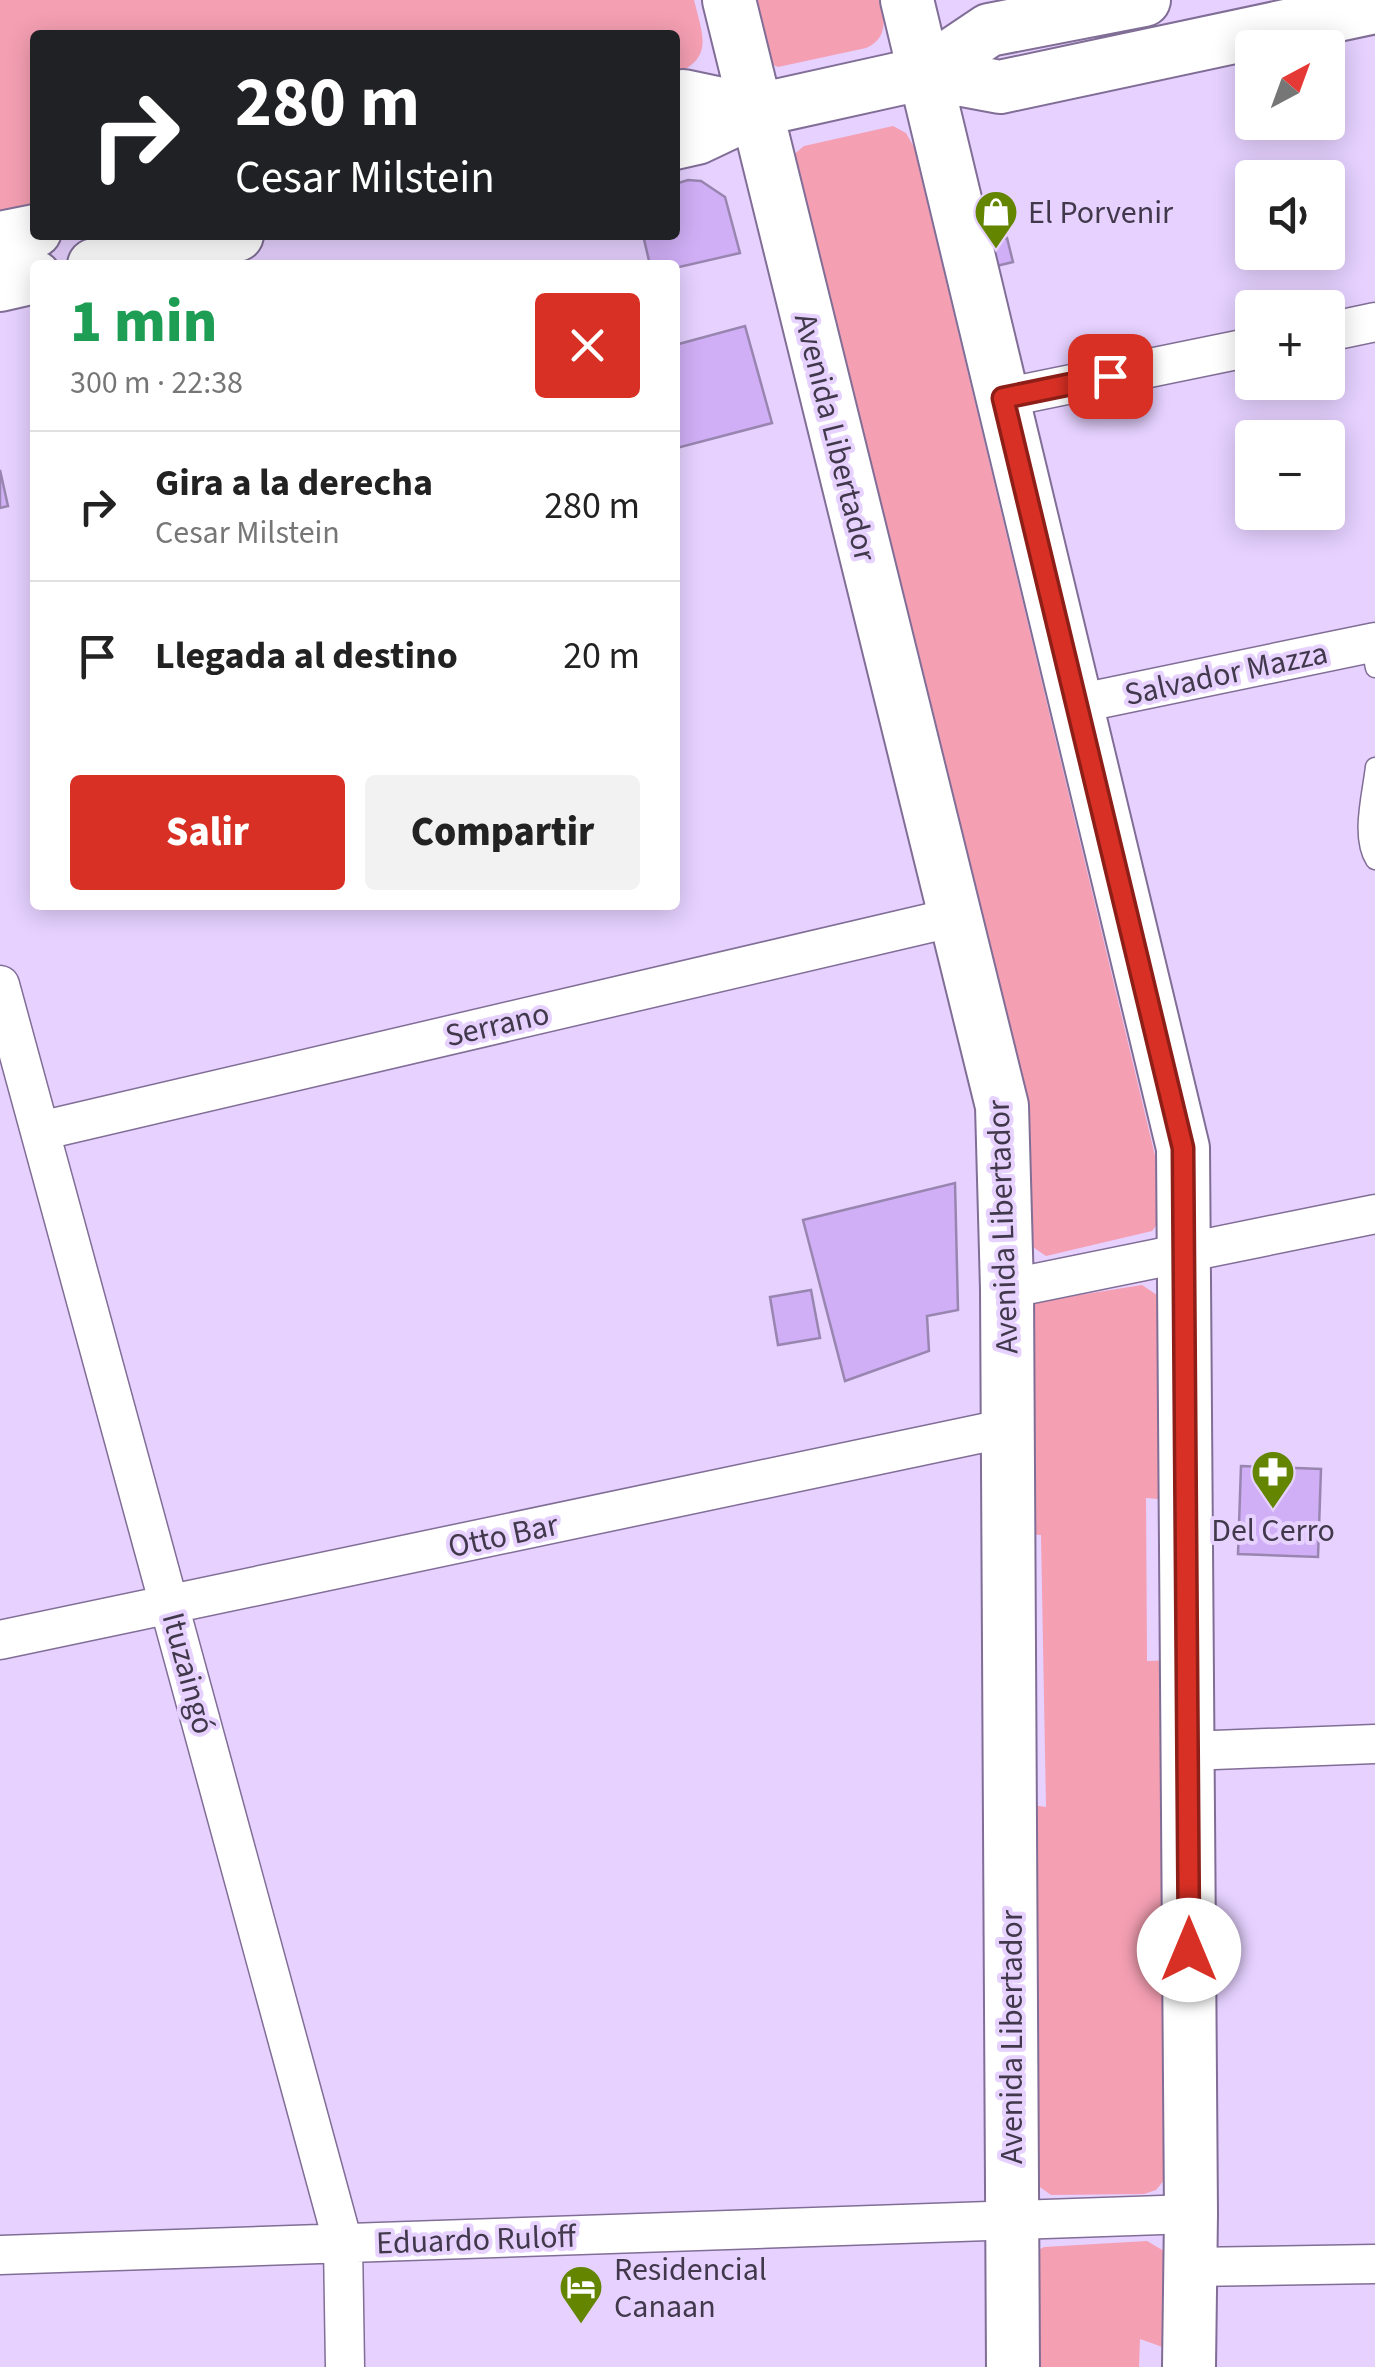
<!DOCTYPE html>
<html lang="es">
<head>
<meta charset="utf-8">
<style>
  body { margin:0; font-family:"Source Sans 3",sans-serif; background:#f2f2f2; color:#222; height:100vh; display:flex; flex-direction:column; font-size:38px; white-space:nowrap }
  * { box-sizing:border-box; margin:0 }
  p { font-size:32px; color:#767676 }
  .icon { flex:none; width:55px; height:55px; fill:none; stroke:currentColor; stroke-width:2; stroke-linecap:round; stroke-linejoin:round }
  .map { position:relative; flex:1; overflow:hidden }
  .details { position:absolute; left:30px; top:260px; width:650px; height:650px; display:flex; flex-direction:column; background:#fff; border-radius:10px; box-shadow:0 5px 25px #0003 }
  .details>* { flex:none }
  .banner { position:absolute; left:30px; top:30px; width:650px; height:210px; border-radius:10px; box-shadow:0 5px 25px #0003; background:#202124; color:#fff; overflow:hidden }
  .needle { width:65px; rotate:41deg }
  .buttons { position:absolute; left:1235px; top:30px; display:grid; gap:20px }
  .buttons a { display:grid; place-items:center; width:110px; height:110px; border-radius:10px; background:#fff; box-shadow:0 5px 25px #0003; font-size:50px }
  .pin { position:absolute; display:grid; place-items:center; width:85px; height:85px; color:#fff; margin:-42px; border-radius:20px; box-shadow:0 5px 15px #0006 }
  .me { position:absolute; width:110px; margin:-55px; rotate:0deg; stroke-linejoin:round; filter:drop-shadow(0 0 8px #0008) }
  .turn { display:flex; align-items:center; gap:35px; height:210px; padding:0 40px; font-size:45px }
  .turn .icon { width:130px; height:130px; stroke-width:2.5 }
  .turn b { display:block; font-size:70px; line-height:85px }
  .round { display:grid; place-items:center; flex:none; width:105px; height:105px; border-radius:10px; background:#f2f2f2 }
  .summary { display:flex; align-items:center; justify-content:space-between; height:170px; padding:0 40px }
  h1 { font-size:60px; font-weight:800; line-height:75px; color:#1e9e55 }
  .button { display:flex; gap:20px; margin-top:auto; padding:20px 40px }
  .button a { flex:1; height:115px; border-radius:10px; background:#d93025; color:#fff; font-size:40px; font-weight:800; line-height:115px; text-align:center }
  .button a+a { background:#f2f2f2; color:#222 }
  ul { padding:0; list-style:none }
  li { display:flex; align-items:center; gap:30px; height:150px; padding:0 40px; border-top:2px solid #e0e0e0 }
  li div { flex:1 }
  li b { display:block; font-size:38px }
  li em { font-style:normal }
  .map>svg:first-child { display:block }
  .green { fill:#f49fb2 }
  .building { fill:#d0aff6; stroke:#9986b0; stroke-width:2.5 }
  .lines { fill:none; stroke-linecap:round; stroke-linejoin:round }
  .service-casing { stroke:#816e96; stroke-width:21 }
  .minor-casing { stroke:#816e96; stroke-width:41 }
  .secondary-casing { stroke:#816e96; stroke-width:56 }
  .service { stroke:#fff; stroke-width:18 }
  .minor { stroke:#fff; stroke-width:38 }
  .secondary { stroke:#fff; stroke-width:52 }
  .route-casing { stroke:#8d1f18; stroke-width:25 }
  .route { stroke:#d93025; stroke-width:18 }
  .labels { text-anchor:middle; stroke-width:8; stroke-linejoin:round; paint-order:stroke }
  .poi-label { font-size:32px; fill:#41394b; stroke:#e6d1ff; text-anchor:start }
  .street-label { font-size:32px; fill:#41394b; stroke:#e6d1ff }
</style>
</head>
<body>
<div class="map">
<svg width="1375" height="2367" viewBox="0 0 1375 2367">
  <rect width="100%" height="100%" fill="#e6d1ff"/>
  <path class="green" d="M 0,0 L 694,0 C 702,34 715,58 675,74 L 675,35 L 35,35 L 35,209 L 0,216 Z
    M 747,0 L 880,0 C 885,19 888,39 866,48 L 778,67 L 771,64 Z
    M 893,126 L 906,133 L 914,147 L 1168,1210 L 1152,1231 L 1046,1256 L 1027,1243 L 792,156 L 804,146 Z
    M 1142,1285 L 1160,1297 L 1171,1500 L 1146,1498 L 1147,1661 L 1172,1660 L 1170,2173 L 1156,2190 L 1144,2194 L 1051,2195 L 1033,2182 L 1024,1804 L 1046,1807 L 1041,1535 L 1021,1534 L 1032,1306 L 1041,1301 Z
    M 1147,2241 L 1164,2251 L 1171,2350 L 1140,2339 L 1139,2367 L 1030,2367 L 1038,2250 L 1044,2247 Z"/>
  <path class="building" d="M 688,180 L 701,181 L 725,197 L 740,253 L 675,268 L 675,265 L 650,265 L 643,235 L 675,235 L 675,184 Z
    M 1007,238 L 1013,262 L 988,268 L 982,244 Z
    M 745,326 L 772,423 L 677,448 L 675,345 Z
    M 0,470 L 8,506 L 0,508 Z
    M 955,1183 L 958,1310 L 927,1316 L 929,1351 L 845,1381 L 803,1220 Z
    M 811,1290 L 820,1338 L 778,1345 L 770,1297 Z
    M 1241,1466 L 1321,1469 L 1318,1557 L 1238,1554 Z"/>
  <g class="lines">
    <defs>
      <path id="service" d="M 1370,643 L 1375,668
        M 1375,767 C 1372,794 1360,836 1375,860"/>
      <path id="minor" d="M 1328,332 L 1375,322
        M 1003,398 L 1252,347
        M 1076,704 L 1375,642
        M 0,985 L 343,2243 L 345,2367
        M 40,1131 L 955,917
        M 1007,1289 L 1375,1214
        M 0,1640 L 1007,1428
        M 1188,1751 L 1375,1744
        M 0,2255 L 1191,2214
        M 1191,2267 L 1375,2264"/>
      <path id="secondary" d="M 729,0 L 1002,1106 L 1007,1289 L 1013,2367
        M 907,0 L 1183,1148 L 1191,2214 L 1189,2367
        M 925,73 L 1000,87 L 1375,7
        M 675,98 L 683,96 L 754,111
        M 675,143 L 697,138 L 754,111 L 925,73 L 989,30 L 1144,0
        M 0,238 L 35,231
        M 94,265 L 237,235
        M 0,285 L 35,277"/>
    </defs>
    <use href="#service" class="service-casing"/>
    <use href="#minor" class="minor-casing"/>
    <use href="#secondary" class="secondary-casing"/>
    <use href="#service" class="service"/>
    <use href="#minor" class="minor"/>
    <use href="#secondary" class="secondary"/>
  </g>
  <g class="lines">
    <defs>
      <path id="route" d="M 1110,376 L 1003,398 L 1183,1148 L 1189,1950"/>
    </defs>
    <use href="#route" class="route-casing"/>
    <use href="#route" class="route"/>
  </g>
  <defs>
    <symbol id="shop-pin" viewBox="-11 -11 22 30"><path d="M0 17L-7.5 6A9.5 9.5 0 1 1 7.5 6Z" fill="#638500" stroke="#e6d1ff"/><path d="M-5-2.5h2.3a2.7 3.5 0 0 1 5.4 0H5L5.5 6h-11ZM-1.5-2.5h3a1.5 2.3 0 0 0-3 0Z" fill="#fff"/></symbol>
    <symbol id="pharmacy-pin" viewBox="-11 -11 22 30"><path d="M0 17L-7.5 6A9.5 9.5 0 1 1 7.5 6Z" fill="#638500" stroke="#e6d1ff"/><path d="M-2-6h4v4h4v4h-4v4h-4v-4h-4v-4h4Z" fill="#fff"/></symbol>
    <symbol id="hotel-pin" viewBox="-11 -11 22 30"><path d="M0 17L-7.5 6A9.5 9.5 0 1 1 7.5 6Z" fill="#638500" stroke="#e6d1ff"/><path d="M-6-4.5h1.5V1H6V5H4.5V3h-9V5H-6ZM-4 0a1.8 1.8 0 1 1 3.6 0ZM.5 0V-2.5h3Q6-2.5 6 0Z" fill="#fff"/></symbol>
  </defs>
  <g fill-rule="evenodd">
    <use href="#shop-pin" x="971" y="187" width="50" height="68"/>
    <use href="#pharmacy-pin" x="1248" y="1447" width="50" height="68"/>
    <use href="#hotel-pin" x="556" y="2262" width="50" height="68"/>
  </g>
  <g class="labels">
    <g class="poi-label">
      <text x="1028" y="223">El Porvenir</text>
      <text x="1273" y="1541" text-anchor="middle">Del Cerro</text>
      <text x="614" y="2280">Residencial<tspan x="614" dy="37">Canaan</tspan></text>
    </g>
    <g class="street-label">
      <text transform="translate(836 437) rotate(76)" y="11">Avenida Libertador</text>
      <text transform="translate(1226 673) rotate(-12)" y="11">Salvador Mazza</text>
      <text transform="translate(497 1024) rotate(-13)" y="11">Serrano</text>
      <text transform="translate(1002 1227) rotate(-92)" y="11">Avenida Libertador</text>
      <text transform="translate(503 1535) rotate(-12)" y="11">Otto Bar</text>
      <text transform="translate(189 1673) rotate(75)" y="11">Ituzaingó</text>
      <text transform="translate(1011 2037) rotate(-90)" y="11">Avenida Libertador</text>
      <text transform="translate(476 2239) rotate(-2)" y="11">Eduardo Ruloff</text>
    </g>
  </g>
</svg>
<div class="buttons">
<a><svg class="needle" viewBox="-14 -14 28 28"><path d="M0-13l5 13h-10z" fill="#e53935"/><path d="M0 13l5-13h-10z" fill="#767676"/></svg></a>
<a><svg class="icon" aria-label="sound" viewBox="0 0 24 24"><path d="M4 9h4l5-4v14l-5-4H4zM17 9q2 3 0 6"/></svg></a>
<a>+</a>
<a>−</a>
</div>
<div class="pin" style="left:1110px;top:376px;background:#d93025"><svg class="icon" aria-label="arrive" viewBox="0 0 24 24"><path d="M6 21V4h12l-3 4 3 4H6"/></svg></div>
<svg class="me" style="left:1189px;top:1950px" viewBox="-20 -20 40 40"><circle r="19" fill="#fff"/><path d="M0-13L10 11 0 6-10 11z" fill="#d93025"/></svg>
<div class="banner">
<div class="turn"><svg class="icon" aria-label="right" viewBox="0 0 24 24"><path d="M7 20v-9h11M14 6l5 5-5 5"/></svg><div><b>280 m</b>Cesar Milstein</div></div>
</div>
<section class="details">
<div class="summary"><div><h1>1 min</h1><p>300 m · 22:38</p></div><a class="round" style="background:#d93025;color:#fff"><svg class="icon" aria-label="close" viewBox="0 0 24 24"><path d="M6 6l12 12M18 6L6 18"/></svg></a></div>
<ul>
<li><svg class="icon" aria-label="right" viewBox="0 0 24 24"><path d="M7 20v-9h11M14 6l5 5-5 5"/></svg><div><b>Gira a la derecha</b><p>Cesar Milstein</p></div><em>280 m</em></li>
<li><svg class="icon" aria-label="arrive" viewBox="0 0 24 24"><path d="M6 21V4h12l-3 4 3 4H6"/></svg><div><b>Llegada al destino</b></div><em>20 m</em></li>
</ul>
<div class="button"><a>Salir</a><a>Compartir</a></div>
</section>
</div>
</body>
</html>
